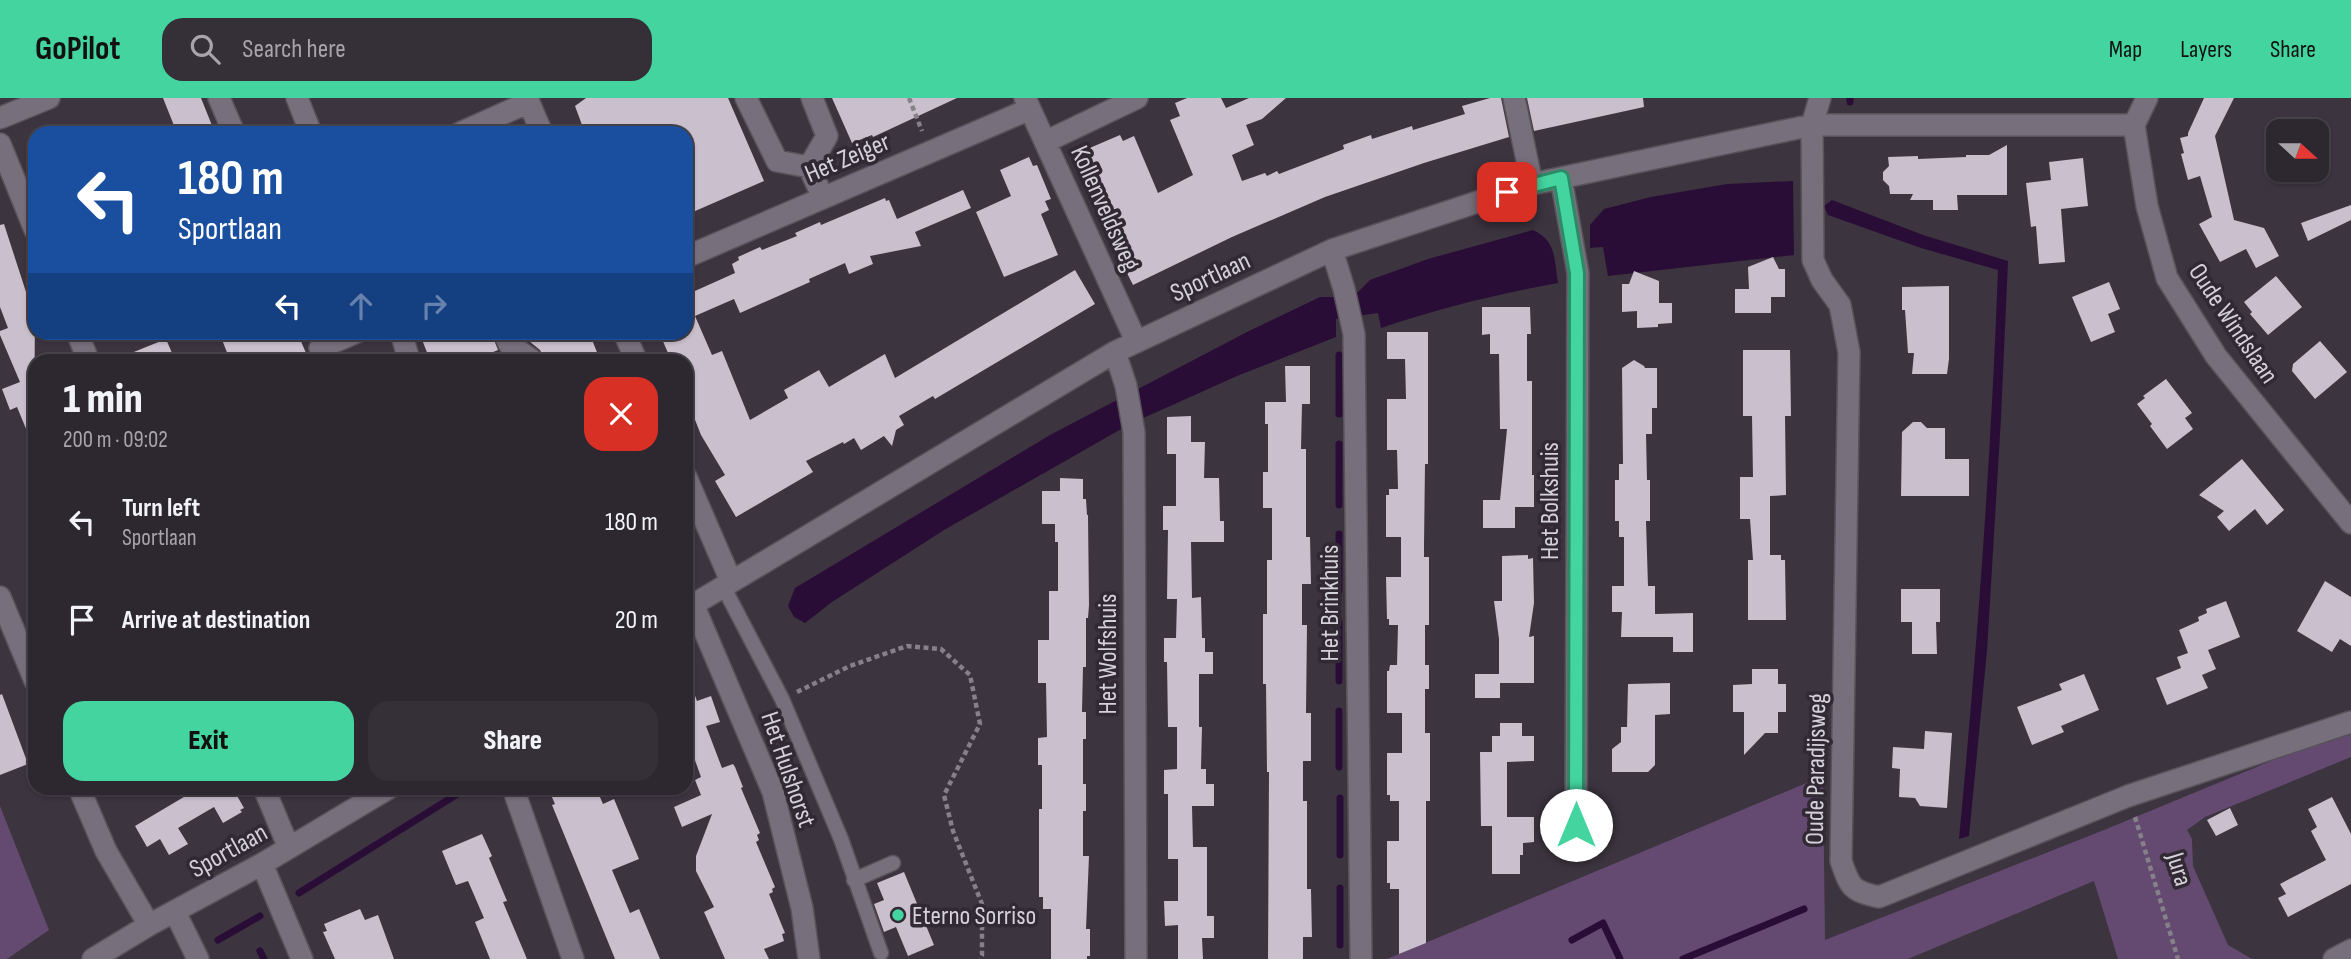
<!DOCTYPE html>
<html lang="en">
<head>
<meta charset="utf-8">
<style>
  body { margin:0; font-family:"Sofia Sans Condensed",sans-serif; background:#352f37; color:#f1f3f6; height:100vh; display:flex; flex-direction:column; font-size:26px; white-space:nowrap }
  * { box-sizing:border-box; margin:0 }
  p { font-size:23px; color:#a7a5aa }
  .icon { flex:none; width:38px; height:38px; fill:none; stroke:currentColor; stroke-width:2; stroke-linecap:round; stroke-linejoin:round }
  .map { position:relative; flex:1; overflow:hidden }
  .drawer { position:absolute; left:28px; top:256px; width:665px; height:441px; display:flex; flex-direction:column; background:#2d272f; border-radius:21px; box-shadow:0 2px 5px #0004,0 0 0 2px #48444b }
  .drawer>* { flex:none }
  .guide { position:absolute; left:28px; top:28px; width:665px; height:214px; border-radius:21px; box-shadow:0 2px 5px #0004,0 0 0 2px #48444b; background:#1a4fa0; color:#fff; overflow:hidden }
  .needle { width:46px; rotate:111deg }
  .fabs { position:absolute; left:2266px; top:21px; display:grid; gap:14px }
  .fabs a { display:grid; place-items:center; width:63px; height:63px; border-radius:14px; background:#2d272f; box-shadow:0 2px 5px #0004,0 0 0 2px #48444b; font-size:35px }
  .pin { position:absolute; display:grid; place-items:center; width:60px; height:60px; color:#fff; margin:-30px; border-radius:14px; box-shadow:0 4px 10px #0006 }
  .me { position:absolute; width:77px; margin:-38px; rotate:0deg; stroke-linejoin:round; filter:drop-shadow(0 0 5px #0008) }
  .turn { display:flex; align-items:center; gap:24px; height:147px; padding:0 35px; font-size:32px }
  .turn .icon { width:91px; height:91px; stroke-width:2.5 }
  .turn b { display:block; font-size:49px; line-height:60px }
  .lanes { display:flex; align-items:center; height:66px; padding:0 35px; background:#0003; justify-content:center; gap:35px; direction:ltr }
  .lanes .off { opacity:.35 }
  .round { display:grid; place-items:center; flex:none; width:74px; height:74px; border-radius:21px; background:#352f37 }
  .overview { display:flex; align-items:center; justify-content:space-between; height:119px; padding:0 35px }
  h1 { font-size:42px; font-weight:800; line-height:52px }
  .action { display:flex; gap:14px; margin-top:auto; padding:14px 35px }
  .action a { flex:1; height:80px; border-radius:21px; background:#44d49f; color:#111; font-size:28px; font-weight:800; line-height:80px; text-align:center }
  .action a+a { background:#352f37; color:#f1f3f6 }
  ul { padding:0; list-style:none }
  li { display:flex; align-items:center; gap:21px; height:98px; padding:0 35px }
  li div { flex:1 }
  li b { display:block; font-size:26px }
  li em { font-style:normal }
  header { display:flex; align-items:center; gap:42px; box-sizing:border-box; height:98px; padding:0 35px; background:#44d49f; color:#111 }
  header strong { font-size:33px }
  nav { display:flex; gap:38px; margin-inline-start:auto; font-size:24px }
  .search { width:490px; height:63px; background:#352f37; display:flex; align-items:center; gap:18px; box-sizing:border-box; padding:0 24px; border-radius:21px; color:#a7a5aa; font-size:26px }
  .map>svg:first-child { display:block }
  .green { fill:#644a70 }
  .water { fill:#2a0d36 }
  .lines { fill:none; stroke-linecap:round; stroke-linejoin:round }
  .stream { stroke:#2a0d36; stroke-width:7 }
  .building { fill:#c9bfcd }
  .lane-casing { stroke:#58525b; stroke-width:17 }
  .street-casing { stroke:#58525b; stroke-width:24 }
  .path { stroke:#868089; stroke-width:4.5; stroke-dasharray:5 3.5; stroke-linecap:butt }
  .lane { stroke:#776f7b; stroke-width:14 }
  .street { stroke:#776f7b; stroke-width:21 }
  .route-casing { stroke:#2c8a67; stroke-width:18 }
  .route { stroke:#44d49f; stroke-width:12 }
  .poi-dot { fill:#44d49f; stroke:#312a35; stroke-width:2.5 }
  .labels { text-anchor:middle; stroke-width:7; stroke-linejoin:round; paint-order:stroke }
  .street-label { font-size:26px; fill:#d5d1d8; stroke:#312a35 }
  .poi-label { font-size:26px; fill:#d5d1d8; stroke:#312a35; text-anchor:start }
</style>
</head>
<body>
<header>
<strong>GoPilot</strong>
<div class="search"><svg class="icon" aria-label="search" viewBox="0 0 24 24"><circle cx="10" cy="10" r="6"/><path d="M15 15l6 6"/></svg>Search here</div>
<nav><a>Map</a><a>Layers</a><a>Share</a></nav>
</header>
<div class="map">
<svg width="2351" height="861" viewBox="0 0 2351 861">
  <rect width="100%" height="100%" fill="#3c343f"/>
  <path class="green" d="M 2351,630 L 2351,659 L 2205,719 L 2187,732 L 2192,741 L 2193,768 L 2228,847 L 2252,861 L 2118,861 L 2094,783 L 1908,861 L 1387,861 L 1823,678 L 1825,842 L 2104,732 Z
    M 0,708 L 49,832 L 7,861 L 0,861 Z"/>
  <path class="water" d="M 1793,83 L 1794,157 L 1608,178 L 1603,149 L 1590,150 L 1590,127 L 1604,111 L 1651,99 L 1727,86 Z
    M 1832,102 L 1923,137 L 2008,163 L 2001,320 L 1987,553 L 1969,738 L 1959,741 C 1977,551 1991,362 1998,172 L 1921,150 L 1828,117 L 1824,108 Z
    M 1533,132 C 1557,143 1554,162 1558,185 C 1498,196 1439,210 1381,230 L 1378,215 L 1336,221 L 1336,239 L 1237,278 L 1130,326 L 944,432 L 832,504 L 805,525 L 794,519 L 788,508 L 795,490 L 1050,337 L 1249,233 L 1320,199 L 1336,199 L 1358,194 L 1370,182 L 1428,161 Z"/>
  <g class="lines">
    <path class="stream" d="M 1850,4 L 1850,0
      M 1339,257 L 1339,316
      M 1339,346 L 1339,407
      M 1339,493 L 1339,436
      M 1339,524 L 1339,583
      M 1339,669 L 1339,613
      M 1340,757 L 1340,700
      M 299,795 L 467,690
      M 218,842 L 260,818
      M 1572,842 L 1603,825 L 1620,861
      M 1340,847 L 1340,790
      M 260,853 L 264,861
      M 1683,861 L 1804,811"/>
  </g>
  <path class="building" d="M 163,0 L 201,0 L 215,35 L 177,35 Z
    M 586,0 L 728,0 L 764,83 L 686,117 L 686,35 L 585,35 L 575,8 Z
    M 832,0 L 957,0 L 873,39 L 872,37 L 852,45 Z
    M 1187,0 L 1221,0 L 1226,10 L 1249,0 L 1286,0 L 1262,21 L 1246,27 L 1254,47 L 1232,57 L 1242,83 L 1265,75 L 1267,78 L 1277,73 L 1279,76 L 1344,51 L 1343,47 L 1371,37 L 1372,41 L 1412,28 L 1413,32 L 1465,16 L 1462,8 L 1490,0 L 1501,0 L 1509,39 L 1424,65 L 1325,99 L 1232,139 L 1133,187 L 1114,149 L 1124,144 L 1083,56 L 1086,55 L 1085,52 L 1120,37 L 1123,43 L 1134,38 L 1158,95 L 1193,77 L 1170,22 L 1180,18 L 1175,5 Z
    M 1527,0 L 1643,0 L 1644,9 L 1534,33 Z
    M 2204,0 L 2234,0 L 2215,38 L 2234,122 L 2264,130 L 2279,158 L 2256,170 L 2246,151 L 2220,164 L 2199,126 L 2212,119 L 2200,78 L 2188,82 L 2181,56 L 2184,55 L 2180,40 L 2188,38 L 2188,35 Z
    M 2007,47 L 2007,97 L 1957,97 L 1958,112 L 1933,112 L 1933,102 L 1910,102 L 1913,96 L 1890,96 L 1889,88 L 1883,82 L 1883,74 L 1889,68 L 1888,59 L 1918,58 L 1918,61 L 1966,59 L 1966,57 L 1989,57 Z
    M 1029,59 L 1033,68 L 1037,67 L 1051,101 L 1045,103 L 1049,112 L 1041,116 L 1058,157 L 1004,179 L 976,114 L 1011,98 L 1000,72 Z
    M 2083,60 L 2088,108 L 2061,111 L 2065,164 L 2039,166 L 2036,128 L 2031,129 L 2026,85 L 2051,82 L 2049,64 Z
    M 963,92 L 971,110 L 915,134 L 921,148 L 870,158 L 873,166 L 849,176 L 845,165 L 809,181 L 810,184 L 740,215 L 734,201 L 695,218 L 712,257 L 722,253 L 750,322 L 788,300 L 784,292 L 819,272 L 829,289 L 885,256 L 895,280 L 1075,172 L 1095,206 L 935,301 L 933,298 L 899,318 L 904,327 L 896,332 L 892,348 L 884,338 L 861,352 L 854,340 L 844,346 L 843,344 L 806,363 L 813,374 L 736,419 L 715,383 L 725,377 L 701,337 L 686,299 L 686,262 L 671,262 L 659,234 L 686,234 L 686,197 L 735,175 L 732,166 L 739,162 L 738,159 L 760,149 L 762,152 L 797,138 L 795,135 L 820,124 L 821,127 L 885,100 L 886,103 L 889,102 L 897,121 Z
    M 2351,107 L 2351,122 L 2308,143 L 2301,125 Z
    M 4,126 L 26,194 L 35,212 L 34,350 L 17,309 L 10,312 L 2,291 L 20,284 L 0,237 L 0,233 L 8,230 L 0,209 L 0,127 Z
    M 1773,159 L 1779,171 L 1785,171 L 1785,199 L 1771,199 L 1771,215 L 1735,215 L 1735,191 L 1749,191 L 1748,169 Z
    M 1634,173 L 1659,183 L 1659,205 L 1672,205 L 1672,225 L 1658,226 L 1658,229 L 1637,230 L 1637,213 L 1622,214 L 1622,186 L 1629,186 Z
    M 2276,178 L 2302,209 L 2268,237 L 2250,216 L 2252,214 L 2244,204 Z
    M 2109,184 L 2120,211 L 2108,216 L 2115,234 L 2091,244 L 2072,199 Z
    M 1949,188 L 1949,261 L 1947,276 L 1912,276 L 1914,255 L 1908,255 L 1905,212 L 1902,212 L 1902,189 Z
    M 1482,209 L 1530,209 L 1531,236 L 1527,236 L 1527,283 L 1532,283 L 1532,377 L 1534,377 L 1534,409 L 1515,409 L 1515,430 L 1483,430 L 1483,402 L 1500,402 L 1507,331 L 1500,331 L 1499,256 L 1490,256 L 1490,236 L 1482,237 Z
    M 219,234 L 297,234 L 309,262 L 230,262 Z
    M 419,234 L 491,234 L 498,252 L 474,262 L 430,262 Z
    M 518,234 L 589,234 L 600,262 L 545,262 L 540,252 Z
    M 1387,234 L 1428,234 L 1428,366 L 1425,366 L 1424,448 L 1424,459 L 1429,459 L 1429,527 L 1425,527 L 1425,567 L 1429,567 L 1429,591 L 1425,591 L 1425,635 L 1430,635 L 1430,703 L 1426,703 L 1426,845 L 1399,856 L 1399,791 L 1390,791 L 1390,785 L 1387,785 L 1387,743 L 1399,743 L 1399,703 L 1390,703 L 1390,697 L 1387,697 L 1387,655 L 1402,655 L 1402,615 L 1387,615 L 1387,573 L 1389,573 L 1390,567 L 1397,567 L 1398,527 L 1389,527 L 1389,521 L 1387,521 L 1386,479 L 1401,479 L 1401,439 L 1386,439 L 1386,397 L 1389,397 L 1389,391 L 1398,391 L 1397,352 L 1387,352 L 1387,301 L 1406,301 L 1405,261 L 1387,261 Z
    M 166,241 L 175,262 L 114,262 Z
    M 2320,243 L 2347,274 L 2315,301 L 2292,273 L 2293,266 Z
    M 1743,252 L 1790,252 L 1791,318 L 1785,318 L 1786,397 L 1770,398 L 1770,457 L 1781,457 L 1781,462 L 1785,462 L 1786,522 L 1748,522 L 1748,462 L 1753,462 L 1750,421 L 1740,421 L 1740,379 L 1753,379 L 1752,318 L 1743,318 Z
    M 1634,262 L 1644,268 L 1645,270 L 1657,270 L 1657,310 L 1652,310 L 1652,336 L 1646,336 L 1647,382 L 1650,382 L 1650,423 L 1646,423 L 1648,488 L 1655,488 L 1655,516 L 1693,515 L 1693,554 L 1673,554 L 1673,539 L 1621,539 L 1622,514 L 1612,514 L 1612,488 L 1624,488 L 1624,439 L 1619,439 L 1619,423 L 1615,423 L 1615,382 L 1619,382 L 1619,366 L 1623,366 L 1622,270 Z
    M 1285,268 L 1310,268 L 1310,306 L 1302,306 L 1301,351 L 1306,351 L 1306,439 L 1310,439 L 1311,486 L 1302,486 L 1302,527 L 1307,527 L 1306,615 L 1311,615 L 1311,663 L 1303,663 L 1303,703 L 1307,703 L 1307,791 L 1311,791 L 1312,839 L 1303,839 L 1303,861 L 1268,861 L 1269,674 L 1267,674 L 1266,586 L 1263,586 L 1263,516 L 1267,516 L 1267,462 L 1272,462 L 1272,410 L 1263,410 L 1263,374 L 1268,374 L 1268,326 L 1265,326 L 1265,304 L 1286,304 Z
    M 2166,281 L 2192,315 L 2185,320 L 2193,331 L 2167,351 L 2150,328 L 2152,326 L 2137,306 L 2145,300 L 2143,298 Z
    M 1191,318 L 1191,344 L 1205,344 L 1204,380 L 1219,380 L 1220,423 L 1224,423 L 1224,444 L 1191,444 L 1192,500 L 1201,499 L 1202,540 L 1205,540 L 1205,554 L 1213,554 L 1213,576 L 1199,576 L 1199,629 L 1202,629 L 1201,671 L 1206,671 L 1206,686 L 1214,686 L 1214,708 L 1192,708 L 1193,749 L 1207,749 L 1207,818 L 1214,818 L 1214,840 L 1202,840 L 1203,861 L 1178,861 L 1178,827 L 1165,828 L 1164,803 L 1178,803 L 1178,761 L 1168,761 L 1168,696 L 1164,696 L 1164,672 L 1177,671 L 1177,629 L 1168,629 L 1167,564 L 1164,564 L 1164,540 L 1176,540 L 1177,501 L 1167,501 L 1168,432 L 1163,432 L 1163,408 L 1176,408 L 1176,356 L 1167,356 L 1167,319 Z
    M 1913,324 L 1921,324 L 1927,330 L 1945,330 L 1945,361 L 1969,361 L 1969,398 L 1901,398 L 1902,334 Z
    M 2242,361 L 2284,412 L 2267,427 L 2255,411 L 2229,433 L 2217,419 L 2224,413 L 2199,397 Z
    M 1060,380 L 1083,381 L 1083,401 L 1086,401 L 1087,417 L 1088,417 L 1089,507 L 1088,520 L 1086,520 L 1086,569 L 1083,569 L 1082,614 L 1086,614 L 1086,641 L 1083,641 L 1083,686 L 1086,686 L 1086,713 L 1083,713 L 1083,758 L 1089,758 L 1086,831 L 1090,831 L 1090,858 L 1087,858 L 1087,861 L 1051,861 L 1051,811 L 1043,811 L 1043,799 L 1039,799 L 1039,711 L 1042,711 L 1042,667 L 1038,667 L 1038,640 L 1047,639 L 1046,585 L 1038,585 L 1038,542 L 1049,542 L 1049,493 L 1058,493 L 1058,444 L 1055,444 L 1055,426 L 1042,426 L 1042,393 L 1060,393 Z
    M 1528,457 L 1528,461 L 1533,460 L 1534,505 L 1529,539 L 1534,538 L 1534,585 L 1500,585 L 1500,600 L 1475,600 L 1475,576 L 1499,576 L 1499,541 L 1494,503 L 1502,503 L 1502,458 Z
    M 2325,483 L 2351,499 L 2351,548 L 2340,541 L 2332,554 L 2297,533 Z
    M 1901,491 L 1940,491 L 1940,524 L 1936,524 L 1937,556 L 1912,556 L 1912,524 L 1901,524 Z
    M 2226,503 L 2240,539 L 2208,552 L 2216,571 L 2202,577 L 2208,590 L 2167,607 L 2156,580 L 2181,570 L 2177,559 L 2188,555 L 2179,532 L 2199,523 L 2198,519 L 2207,515 L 2206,511 Z
    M 1752,571 L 1778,571 L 1778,586 L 1786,586 L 1786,614 L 1778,614 L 1778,635 L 1765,635 L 1744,657 L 1744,614 L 1733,614 L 1733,587 L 1752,586 Z
    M 2084,576 L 2099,612 L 2061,628 L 2064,634 L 2032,647 L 2017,609 L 2062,592 L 2059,586 Z
    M 686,579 L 688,579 L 697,603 L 711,598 L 720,624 L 706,628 L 722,670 L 733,666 L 735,669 L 743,689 L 741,690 L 760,735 L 757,737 L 759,742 L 756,744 L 775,789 L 772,791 L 773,794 L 769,796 L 785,835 L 782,836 L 784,843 L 764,851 L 769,861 L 725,861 L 704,814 L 714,809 L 696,773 L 696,758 L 712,716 L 682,729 L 674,709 L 701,697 L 695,682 L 701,679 L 686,637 Z
    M 1670,585 L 1670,616 L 1655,617 L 1655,667 L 1648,674 L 1612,674 L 1612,651 L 1621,644 L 1621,629 L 1627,629 L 1628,586 Z
    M 2,596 L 28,666 L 0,677 L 0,597 Z
    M 1500,625 L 1522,625 L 1522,638 L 1534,638 L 1534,663 L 1507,664 L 1507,719 L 1534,719 L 1534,744 L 1523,745 L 1523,757 L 1520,757 L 1520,776 L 1492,776 L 1492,728 L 1481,728 L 1480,654 L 1492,654 L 1492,638 L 1500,638 Z
    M 1925,633 L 1952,635 L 1947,710 L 1920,708 L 1915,700 L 1899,699 L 1900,671 L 1892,670 L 1893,649 L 1924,651 Z
    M 199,690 L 247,690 L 236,696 L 244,710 L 240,712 L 242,714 L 223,725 L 214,709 L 178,730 L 188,746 L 169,757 L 160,741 L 147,749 L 135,728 Z
    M 569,690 L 596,690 L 603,706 L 614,701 L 639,761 L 612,772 L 630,815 L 639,811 L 660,861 L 615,861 L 552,707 L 555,706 L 551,697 Z
    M 2332,699 L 2351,736 L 2351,786 L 2288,819 L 2278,800 L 2286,796 L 2280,786 L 2326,762 L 2311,733 L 2317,729 L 2308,711 Z
    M 2230,710 L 2238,727 L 2216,738 L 2207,722 Z
    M 482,736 L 492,758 L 489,760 L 507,803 L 503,804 L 527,861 L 490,861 L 475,824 L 484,820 L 468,783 L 456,787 L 442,753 Z
    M 904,774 L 934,847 L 908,858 L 896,829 L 884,834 L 874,806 L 884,802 L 877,785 Z
    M 360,811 L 365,822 L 378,817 L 394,861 L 335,861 L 323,834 L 327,833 L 324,826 Z"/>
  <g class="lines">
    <defs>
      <path id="lane" d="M 723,488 L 782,601 L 841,741 L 881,855
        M 854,782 L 893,765"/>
      <path id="street" d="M 219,0 L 234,35
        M 297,0 L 311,35
        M 527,0 L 542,35
        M 746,0 L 777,63 L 809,69
        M 812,0 L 827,38 L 809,69 L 823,100
        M 1025,0 L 1136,243
        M 1514,0 L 1532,86
        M 1820,0 L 1812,27 L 1813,162 L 1822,182 L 1840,207 L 1849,254 L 1841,763 C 1850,789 1851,793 1879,799 L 2128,698 L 2351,624
        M 2147,0 L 2134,27 L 2147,108 L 2167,180 L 2216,258 L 2351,425
        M 0,20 L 49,0
        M 460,35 L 529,4
        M 1045,44 L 1137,0
        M 0,46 L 35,132
        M 1561,80 L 1578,175 L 1576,727
        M 1332,152 L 1344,191 L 1354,236 L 1361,861
        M 686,159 L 1030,11
        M 77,234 L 88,262
        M 401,234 L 409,262
        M 504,234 L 509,246 L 532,262
        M 624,234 L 636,262
        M 320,250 L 357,234
        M 1115,254 L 1126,288 L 1134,334 L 1136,861
        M 686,379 L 731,483
        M 0,499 L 35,583
        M 693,506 L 773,694 L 802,810 L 809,861
        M 686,511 L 1115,254 L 1332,152 L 1532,86 L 1812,27 L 2134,27
        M 79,690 L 106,753 L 149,827
        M 264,690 L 289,750
        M 513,690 L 573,861
        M 262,766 L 302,861
        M 175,814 L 198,861
        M 93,861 L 149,827 L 262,766 L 389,690
        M 2334,861 L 2351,852"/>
    </defs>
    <use href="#lane" class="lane-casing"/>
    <use href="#street" class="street-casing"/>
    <path class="path" d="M 909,0 L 922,33
      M 797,594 L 850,568 L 907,548 L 941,551 L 970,577 L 980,626 L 944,697 L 953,733 L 982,806 L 982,857 L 980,861
      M 2135,719 L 2178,861"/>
    <use href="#lane" class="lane"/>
    <use href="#street" class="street"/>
  </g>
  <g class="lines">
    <defs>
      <path id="route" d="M 1507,94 L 1561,80 L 1577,175 L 1576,727"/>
    </defs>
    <use href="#route" class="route-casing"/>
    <use href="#route" class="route"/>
  </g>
  <circle class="poi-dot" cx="898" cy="817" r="7"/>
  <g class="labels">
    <g class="street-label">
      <text transform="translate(847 59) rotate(-23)" y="9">Het Zeiger</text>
      <text transform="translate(1106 110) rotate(66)" y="9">Kollenveldsweg</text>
      <text transform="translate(1210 178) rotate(-25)" y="9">Sportlaan</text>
      <text transform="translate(2234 225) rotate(56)" y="9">Oude Windslaan</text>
      <text transform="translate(1549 403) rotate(-90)" y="9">Het Bolkshuis</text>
      <text transform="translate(1329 505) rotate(-90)" y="9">Het Brinkhuis</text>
      <text transform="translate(1107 556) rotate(-90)" y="9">Het Wolfshuis</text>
      <text transform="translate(789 671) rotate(71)" y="9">Het Hulshorst</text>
      <text transform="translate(1815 671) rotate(-89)" y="9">Oude Paradijsweg</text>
      <text transform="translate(228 752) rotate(-29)" y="9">Sportlaan</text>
      <text transform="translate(2180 771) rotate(73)" y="9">Jura</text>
    </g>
    <g class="poi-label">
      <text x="912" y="826">Eterno Sorriso</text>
    </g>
  </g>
</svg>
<div class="fabs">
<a><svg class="needle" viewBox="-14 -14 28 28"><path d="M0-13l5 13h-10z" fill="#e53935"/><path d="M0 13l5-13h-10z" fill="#a7a5aa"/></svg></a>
</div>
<div class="pin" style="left:1507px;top:94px;background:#d93025"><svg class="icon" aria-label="arrive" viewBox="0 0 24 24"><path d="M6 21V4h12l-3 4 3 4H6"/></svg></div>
<svg class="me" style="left:1576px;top:727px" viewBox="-20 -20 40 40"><circle r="19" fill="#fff"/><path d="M0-13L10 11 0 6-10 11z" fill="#44d49f"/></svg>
<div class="guide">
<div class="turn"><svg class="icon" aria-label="left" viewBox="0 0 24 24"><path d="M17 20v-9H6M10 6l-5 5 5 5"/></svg><div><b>180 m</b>Sportlaan</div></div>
<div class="lanes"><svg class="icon" aria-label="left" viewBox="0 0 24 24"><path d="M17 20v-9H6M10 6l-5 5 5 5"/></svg><svg class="icon off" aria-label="ahead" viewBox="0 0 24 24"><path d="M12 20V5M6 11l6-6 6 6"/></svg><svg class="icon off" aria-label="right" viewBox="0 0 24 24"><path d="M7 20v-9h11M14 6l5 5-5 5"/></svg></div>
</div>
<section class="drawer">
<div class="overview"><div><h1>1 min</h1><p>200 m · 09:02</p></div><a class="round" style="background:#d93025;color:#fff"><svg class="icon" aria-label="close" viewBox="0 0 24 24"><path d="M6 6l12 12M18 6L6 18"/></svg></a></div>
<ul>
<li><svg class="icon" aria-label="left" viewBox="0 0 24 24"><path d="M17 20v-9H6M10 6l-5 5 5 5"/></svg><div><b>Turn left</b><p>Sportlaan</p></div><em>180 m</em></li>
<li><svg class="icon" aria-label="arrive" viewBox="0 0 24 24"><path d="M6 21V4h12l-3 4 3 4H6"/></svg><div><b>Arrive at destination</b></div><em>20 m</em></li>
</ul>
<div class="action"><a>Exit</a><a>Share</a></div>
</section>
</div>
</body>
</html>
